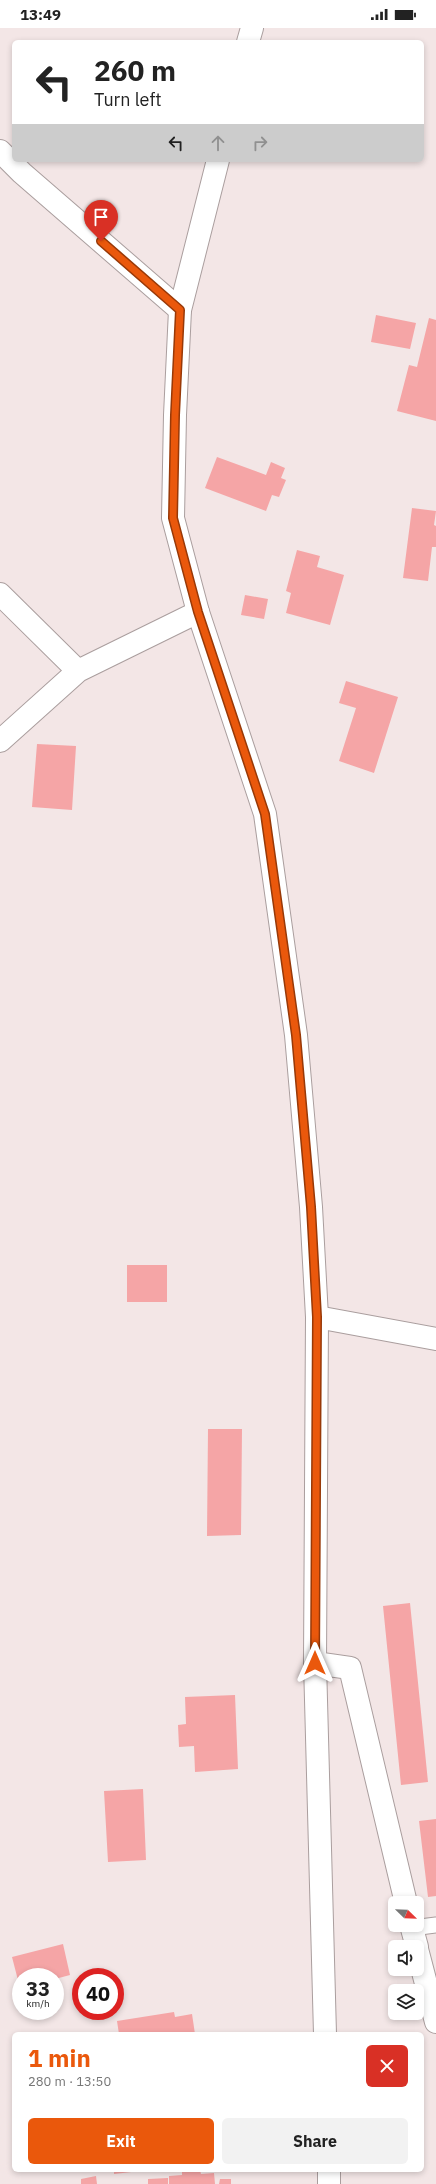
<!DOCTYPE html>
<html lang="en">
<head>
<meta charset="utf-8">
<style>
  body { margin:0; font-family:"IBM Plex Sans",sans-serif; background:#f2f2f2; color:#222; height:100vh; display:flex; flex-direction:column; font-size:15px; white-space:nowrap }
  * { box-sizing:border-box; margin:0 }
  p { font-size:13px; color:#767676 }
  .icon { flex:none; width:22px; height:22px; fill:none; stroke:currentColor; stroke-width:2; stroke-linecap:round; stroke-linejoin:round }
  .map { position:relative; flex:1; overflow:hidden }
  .details { position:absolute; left:12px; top:2004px; width:412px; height:140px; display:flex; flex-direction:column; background:#fff; border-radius:6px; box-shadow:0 2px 6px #0003 }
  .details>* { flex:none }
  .banner { position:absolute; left:12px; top:12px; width:412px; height:122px; border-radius:6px; box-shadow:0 2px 6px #0003; background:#fff; color:#222; overflow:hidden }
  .needle { width:26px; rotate:113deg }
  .fabs { position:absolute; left:388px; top:1868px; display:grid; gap:8px }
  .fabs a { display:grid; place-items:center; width:36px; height:36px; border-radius:6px; background:#fff; box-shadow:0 2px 6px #0003; font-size:20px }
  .speed { position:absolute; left:12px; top:1940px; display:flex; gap:8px; font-size:20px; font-weight:700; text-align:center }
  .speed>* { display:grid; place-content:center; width:52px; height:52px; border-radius:50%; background:#fff; box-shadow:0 2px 6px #0003; line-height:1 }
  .speed small { font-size:10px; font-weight:400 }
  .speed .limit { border:6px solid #d22; background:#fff; color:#111 }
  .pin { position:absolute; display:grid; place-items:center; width:34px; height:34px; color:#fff; margin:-41px -17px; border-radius:50% 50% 50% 0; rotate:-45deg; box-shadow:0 0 4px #0007 }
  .pin .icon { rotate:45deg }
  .me { position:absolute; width:44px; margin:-22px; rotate:0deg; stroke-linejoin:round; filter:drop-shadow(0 0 3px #0008) }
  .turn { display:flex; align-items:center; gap:14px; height:84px; padding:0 16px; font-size:18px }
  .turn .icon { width:52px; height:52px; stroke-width:2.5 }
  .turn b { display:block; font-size:28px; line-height:34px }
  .lanes { display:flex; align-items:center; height:38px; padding:0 16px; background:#0003; justify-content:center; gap:20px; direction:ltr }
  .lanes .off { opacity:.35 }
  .round { display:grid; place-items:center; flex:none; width:42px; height:42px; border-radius:6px; background:#f2f2f2 }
  .head { display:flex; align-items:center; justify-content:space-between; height:68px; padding:0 16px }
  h1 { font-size:24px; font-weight:700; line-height:30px; color:#ea580c }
  .button { display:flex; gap:8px; margin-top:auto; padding:8px 16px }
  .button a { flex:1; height:46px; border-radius:6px; background:#ea580c; color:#fff; font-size:16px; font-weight:700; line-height:46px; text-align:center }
  .button a+a { background:#f2f2f2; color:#222 }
  .status { display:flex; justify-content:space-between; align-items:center; height:28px; padding:0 20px; background:#fff; direction:ltr }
  .status svg { height:11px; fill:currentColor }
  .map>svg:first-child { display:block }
  .building { fill:#f5a5a6 }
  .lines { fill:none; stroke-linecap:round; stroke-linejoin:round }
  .service-casing { stroke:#aa9e9e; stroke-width:17 }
  .minor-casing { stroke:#aa9e9e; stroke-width:24 }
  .tertiary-casing { stroke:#aa9e9e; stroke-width:24 }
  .service { stroke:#fff; stroke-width:15 }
  .minor { stroke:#fff; stroke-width:22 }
  .tertiary { stroke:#fff; stroke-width:22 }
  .route-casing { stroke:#983908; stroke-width:10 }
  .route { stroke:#ea580c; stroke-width:7 }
</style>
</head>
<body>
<div class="status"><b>13:49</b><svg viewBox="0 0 49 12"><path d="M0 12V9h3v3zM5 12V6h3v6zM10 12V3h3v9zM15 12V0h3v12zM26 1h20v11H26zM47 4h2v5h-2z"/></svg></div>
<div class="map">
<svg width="436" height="2156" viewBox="0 0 436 2156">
  <rect width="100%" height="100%" fill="#f3e6e6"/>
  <path class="building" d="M 376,287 L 416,295 L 410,321 L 371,314 Z
    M 429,290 L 436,292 L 436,393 L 397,383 L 409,337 L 417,339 Z
    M 217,429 L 266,447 L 271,434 L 285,440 L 281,450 L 286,452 L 279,469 L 272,467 L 266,483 L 205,460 Z
    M 412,480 L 436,483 L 434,497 L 436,498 L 436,519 L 432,519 L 428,553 L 403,550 Z
    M 297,522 L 320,528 L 317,539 L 344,547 L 330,597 L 286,585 L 291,565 L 286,563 Z
    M 245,567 L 268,571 L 264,591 L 241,587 Z
    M 346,653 L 398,669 L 374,745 L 339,733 L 356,680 L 339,675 Z
    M 37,716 L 76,718 L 72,782 L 32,779 Z
    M 127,1237 L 167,1237 L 167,1274 L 127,1274 Z
    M 208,1401 L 242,1401 L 241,1507 L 207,1508 Z
    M 410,1575 L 428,1754 L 401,1757 L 383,1578 Z
    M 235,1667 L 238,1741 L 195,1744 L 194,1718 L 179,1719 L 178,1697 L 186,1696 L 185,1669 Z
    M 143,1761 L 146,1832 L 108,1834 L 104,1763 Z
    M 436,1791 L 436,1868 L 428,1869 L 419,1793 Z
    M 63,1916 L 70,1947 L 55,1951 L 55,1949 L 21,1949 L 20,1960 L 12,1929 Z
    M 174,1984 L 175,1989 L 192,1986 L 195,2006 L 119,2006 L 117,1993 Z
    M 114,2142 L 140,2142 L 140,2143 L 114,2146 Z
    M 182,2142 L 200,2142 L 201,2146 L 214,2145 L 215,2156 L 169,2156 L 169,2148 L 182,2147 Z
    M 96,2148 L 97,2156 L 81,2156 L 81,2151 Z
    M 168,2150 L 168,2156 L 148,2156 L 148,2151 Z
    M 220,2151 L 231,2151 L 231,2156 L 219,2156 Z"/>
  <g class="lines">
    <defs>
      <path id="service" d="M 412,1900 L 436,1897"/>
      <path id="minor" d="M 0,123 L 22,145 L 180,282
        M 0,566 L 78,643
        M 0,713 L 78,643 L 198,584
        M 317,1289 L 436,1311
        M 315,1635 L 350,1640 L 406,1875
        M 411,1897 L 417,1919
        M 417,1921 L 436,1994"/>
      <path id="tertiary" d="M 248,14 L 252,0
        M 218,132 L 180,282 L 175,387 L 173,490 L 198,584 L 265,786 L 296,1007 L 311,1179 L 317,1289 L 315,1635 L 325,2006
        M 329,2142 L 329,2156"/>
    </defs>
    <use href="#service" class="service-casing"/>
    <use href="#minor" class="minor-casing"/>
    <use href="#tertiary" class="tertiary-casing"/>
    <use href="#service" class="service"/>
    <use href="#minor" class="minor"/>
    <use href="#tertiary" class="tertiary"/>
  </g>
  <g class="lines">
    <defs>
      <path id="route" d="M 101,213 L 180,282 L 175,387 L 173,490 L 198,584 L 265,786 L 296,1007 L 311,1179 L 317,1289 L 315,1635"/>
    </defs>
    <use href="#route" class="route-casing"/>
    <use href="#route" class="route"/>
  </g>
</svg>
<div class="fabs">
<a><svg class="needle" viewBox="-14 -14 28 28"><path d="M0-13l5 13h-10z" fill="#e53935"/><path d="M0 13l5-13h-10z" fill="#767676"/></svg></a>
<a><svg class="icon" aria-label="sound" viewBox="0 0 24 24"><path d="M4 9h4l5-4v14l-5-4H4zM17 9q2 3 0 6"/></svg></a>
<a><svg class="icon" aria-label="layers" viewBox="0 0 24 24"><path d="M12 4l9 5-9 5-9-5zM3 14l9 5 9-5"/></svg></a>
</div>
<div class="speed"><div>33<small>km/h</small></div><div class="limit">40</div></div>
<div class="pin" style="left:101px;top:213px;background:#d93025"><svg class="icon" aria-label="arrive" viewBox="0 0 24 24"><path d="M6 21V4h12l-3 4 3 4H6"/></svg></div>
<svg class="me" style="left:315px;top:1635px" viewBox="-20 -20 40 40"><path d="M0-17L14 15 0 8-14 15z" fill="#ea580c" stroke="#fff" stroke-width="4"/></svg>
<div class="banner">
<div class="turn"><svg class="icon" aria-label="left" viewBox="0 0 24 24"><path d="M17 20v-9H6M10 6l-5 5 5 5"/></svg><div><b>260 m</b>Turn left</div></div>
<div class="lanes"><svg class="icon" aria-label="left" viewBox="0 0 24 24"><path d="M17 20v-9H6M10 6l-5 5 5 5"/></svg><svg class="icon off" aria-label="ahead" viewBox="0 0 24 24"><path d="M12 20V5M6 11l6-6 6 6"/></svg><svg class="icon off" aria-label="right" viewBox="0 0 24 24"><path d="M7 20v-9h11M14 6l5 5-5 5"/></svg></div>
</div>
<section class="details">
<div class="head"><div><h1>1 min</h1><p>280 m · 13:50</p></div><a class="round" style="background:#d93025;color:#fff"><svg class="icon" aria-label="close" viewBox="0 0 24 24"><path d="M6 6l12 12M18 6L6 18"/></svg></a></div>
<div class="button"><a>Exit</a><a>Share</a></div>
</section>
</div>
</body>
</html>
